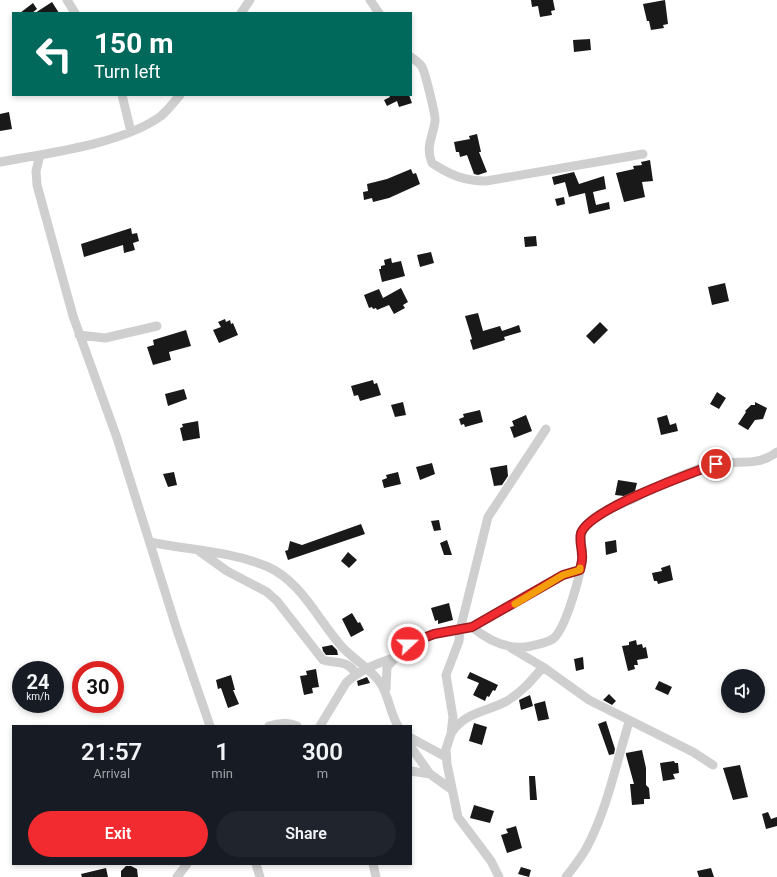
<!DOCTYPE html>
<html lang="en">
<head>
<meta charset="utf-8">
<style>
  body { margin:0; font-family:Roboto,sans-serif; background:#20242c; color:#f1f3f6; height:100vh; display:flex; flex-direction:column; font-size:15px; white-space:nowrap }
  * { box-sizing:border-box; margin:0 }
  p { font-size:13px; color:#9ea1a6 }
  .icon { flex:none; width:22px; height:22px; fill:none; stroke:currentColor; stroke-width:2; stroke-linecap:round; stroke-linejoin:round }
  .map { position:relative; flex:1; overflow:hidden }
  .sheet { position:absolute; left:12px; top:725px; width:400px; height:140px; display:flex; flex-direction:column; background:#171b24; border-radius:0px; box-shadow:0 2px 6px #0003 }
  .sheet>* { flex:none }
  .top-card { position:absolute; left:12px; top:12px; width:400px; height:84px; border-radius:0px; box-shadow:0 2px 6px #0003; background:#00695c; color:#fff; overflow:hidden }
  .controls { position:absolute; left:721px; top:669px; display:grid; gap:8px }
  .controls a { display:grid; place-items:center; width:44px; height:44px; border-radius:50%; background:#171b24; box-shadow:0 2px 6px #0003; font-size:20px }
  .speed { position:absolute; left:12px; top:661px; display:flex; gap:8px; font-size:20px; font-weight:700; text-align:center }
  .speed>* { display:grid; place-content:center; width:52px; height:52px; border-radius:50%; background:#171b24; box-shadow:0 2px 6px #0003; line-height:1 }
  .speed small { font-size:10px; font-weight:400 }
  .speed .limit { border:6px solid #d22; background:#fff; color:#111 }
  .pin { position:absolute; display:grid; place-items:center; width:34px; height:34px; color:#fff; margin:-17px; border:2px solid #fff; border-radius:50%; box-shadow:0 1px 4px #0007 }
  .me { position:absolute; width:44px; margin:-22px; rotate:69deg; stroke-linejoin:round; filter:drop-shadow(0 0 3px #0008) }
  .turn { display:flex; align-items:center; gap:14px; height:84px; padding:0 16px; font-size:18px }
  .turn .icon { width:52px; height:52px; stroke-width:2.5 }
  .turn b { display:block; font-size:28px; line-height:34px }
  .eta { display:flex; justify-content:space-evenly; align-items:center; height:68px; text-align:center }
  .eta b { font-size:24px; font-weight:600; line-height:28px }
  .cta { display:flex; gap:8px; margin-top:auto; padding:8px 16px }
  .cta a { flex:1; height:46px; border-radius:24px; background:#f22b31; color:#fff; font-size:16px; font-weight:600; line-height:46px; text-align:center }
  .cta a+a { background:#20242c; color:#f1f3f6 }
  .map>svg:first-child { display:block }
  .building { fill:#191919 }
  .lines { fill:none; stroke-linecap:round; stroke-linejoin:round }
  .street { stroke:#cfcfcf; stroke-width:9 }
  .route-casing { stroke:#9d1c20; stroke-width:10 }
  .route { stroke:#f22b31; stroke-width:7 }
  .slow { stroke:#f59e0b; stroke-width:7 }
</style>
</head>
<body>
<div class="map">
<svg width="777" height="877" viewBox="0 0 777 877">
  <rect width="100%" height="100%" fill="#fff"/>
  <path class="building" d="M 531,0 L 553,0 L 555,10 L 551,11 L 552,15 L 540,17 L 538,6 L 532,7 Z
    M 665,0 L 668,24 L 663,25 L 664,28 L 651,30 L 649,21 L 647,21 L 643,4 Z
    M 52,2 L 59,13 L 35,13 Z
    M 33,3 L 37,9 L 32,13 L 20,13 Z
    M 590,39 L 591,50 L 574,52 L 573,40 Z
    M 389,95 L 409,95 L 412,103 L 399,107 L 397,101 L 387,106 L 384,100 L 390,97 Z
    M 9,112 L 12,129 L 0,131 L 0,114 Z
    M 477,134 L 481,152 L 479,152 L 487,172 L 478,175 L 474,174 L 467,155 L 460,157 L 459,152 L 456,152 L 454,142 L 470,139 L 469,136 Z
    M 650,160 L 653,181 L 642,182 L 645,197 L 624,202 L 616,173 L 634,169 L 633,166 L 642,165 L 641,162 Z
    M 411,169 L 413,174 L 416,173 L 420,184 L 389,198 L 373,202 L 372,198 L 364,200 L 363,192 L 368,191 L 367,184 L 387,179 Z
    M 574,172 L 579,184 L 604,176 L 606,189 L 593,192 L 596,205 L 609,202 L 610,209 L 589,214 L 585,193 L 569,197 L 565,182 L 554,185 L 552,177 Z
    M 564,197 L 565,204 L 557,206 L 555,199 Z
    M 131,228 L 132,234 L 137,233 L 139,241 L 133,243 L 135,250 L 124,253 L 123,245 L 84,257 L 81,244 Z
    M 536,236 L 537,246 L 525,247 L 524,237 Z
    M 431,252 L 434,263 L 420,267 L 417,255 Z
    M 391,258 L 392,263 L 401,261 L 405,276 L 382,282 L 379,269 L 381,269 L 381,266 L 385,265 L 384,260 Z
    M 725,283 L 729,301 L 712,305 L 708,287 Z
    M 401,288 L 408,302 L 403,305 L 405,308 L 394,314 L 389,305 L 377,310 L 376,308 L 373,309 L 372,307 L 369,308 L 364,295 L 379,289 L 383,298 Z
    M 478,313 L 483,331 L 500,326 L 502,331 L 519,325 L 521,332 L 504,337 L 505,340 L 473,350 L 470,340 L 472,339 L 465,316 Z
    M 225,319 L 226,322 L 230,320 L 231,324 L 233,323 L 238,335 L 219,343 L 213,330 L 221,327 L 218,322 Z
    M 600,322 L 608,330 L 594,344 L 586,336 Z
    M 186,330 L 191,346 L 169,352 L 171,360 L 153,365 L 147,347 L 154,345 L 153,340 Z
    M 373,380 L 374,384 L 377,383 L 381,395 L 360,401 L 358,395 L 354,396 L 351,386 Z
    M 184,389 L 187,399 L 168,406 L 165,394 Z
    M 717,392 L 726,398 L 719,409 L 710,404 Z
    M 403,402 L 406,415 L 395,417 L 391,405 Z
    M 755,402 L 767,408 L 763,419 L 755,420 L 748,430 L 738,424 L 746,412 L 745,411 L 751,405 L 755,405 Z
    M 480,410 L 483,422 L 465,427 L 464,424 L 461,425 L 459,419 L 464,417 L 463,414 Z
    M 526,415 L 532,431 L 514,438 L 510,427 L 514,426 L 512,421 Z
    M 667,415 L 670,425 L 676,423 L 678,431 L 661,435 L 657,418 Z
    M 198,421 L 200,438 L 183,441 L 180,428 L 183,427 L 182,424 Z
    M 432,463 L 435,474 L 420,480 L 416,467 Z
    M 507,465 L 508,476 L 502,485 L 494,486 L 490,468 Z
    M 174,472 L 177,485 L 168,487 L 163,474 Z
    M 398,472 L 401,484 L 384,488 L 382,480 L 387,478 L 386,475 Z
    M 618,480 L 637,483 L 635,491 L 624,496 L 615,495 Z
    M 439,520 L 441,530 L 434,531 L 431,521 Z
    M 361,524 L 365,534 L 288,560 L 285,551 L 288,550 L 290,541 L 302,545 Z
    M 447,540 L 452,555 L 444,555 L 440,543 Z
    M 616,540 L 617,552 L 606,555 L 605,542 Z
    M 348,552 L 357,560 L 349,568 L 341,561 Z
    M 670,565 L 673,580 L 658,584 L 657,581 L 654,581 L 652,573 L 662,571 L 661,568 Z
    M 449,603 L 453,620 L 438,624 L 438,620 L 435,621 L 431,608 Z
    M 352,613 L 358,623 L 360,622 L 364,630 L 351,637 L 342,619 Z
    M 636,640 L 637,645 L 642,644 L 643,648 L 646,647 L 648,658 L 637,660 L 638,665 L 634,665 L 635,669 L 628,671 L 622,646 L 629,645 L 629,642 Z
    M 332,645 L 337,650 L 338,655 L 326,655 L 323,651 L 322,647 Z
    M 583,657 L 584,669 L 576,671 L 574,659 Z
    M 316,669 L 319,687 L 312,688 L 313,693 L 304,695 L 300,676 L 307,675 L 306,671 Z
    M 470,672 L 498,685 L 495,691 L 493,690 L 489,697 L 487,696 L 485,701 L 473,695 L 479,683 L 467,678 Z
    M 231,675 L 235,690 L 233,690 L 239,704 L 228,708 L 221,688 L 218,689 L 216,680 Z
    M 367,677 L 370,683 L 358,686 L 357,681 Z
    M 659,681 L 672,687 L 668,695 L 655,689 Z
    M 609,694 L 616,701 L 612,705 L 603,700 Z
    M 530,695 L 533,706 L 521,710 L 519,700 Z
    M 545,701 L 549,719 L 538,721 L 534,704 Z
    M 606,721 L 615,749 L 614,754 L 609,755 L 598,724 Z
    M 474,723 L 487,727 L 482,745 L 469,741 Z
    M 642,750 L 646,768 L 646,785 L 649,788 L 650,799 L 644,799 L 644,804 L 632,805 L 630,784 L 634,784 L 626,755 L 626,753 Z
    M 674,761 L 675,763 L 678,763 L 679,773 L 673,774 L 675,779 L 663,781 L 660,763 Z
    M 740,765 L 748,797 L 733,800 L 723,768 Z
    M 529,776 L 535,776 L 537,800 L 530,800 Z
    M 474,805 L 494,811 L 490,823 L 470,818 Z
    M 768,812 L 771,819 L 777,817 L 777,826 L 766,829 L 762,814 Z
    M 516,826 L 522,848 L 507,853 L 501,835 L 508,833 L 506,829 Z
    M 126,866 L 131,866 L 137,869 L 138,877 L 121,877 L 121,871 Z
    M 521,867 L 531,870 L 529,877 L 518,874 Z
    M 106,868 L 108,877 L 82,877 L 81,874 Z
    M 711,868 L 714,877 L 699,877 L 697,871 Z"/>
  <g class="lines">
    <path class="street" d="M 67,0 L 75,13
      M 370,0 L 379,13
      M 241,13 L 250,0
      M 411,57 C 415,60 420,63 422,67 C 425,72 436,116 435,121 C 433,137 425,147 432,163 C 450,175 464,181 486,181 L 643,154
      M 122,95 L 131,132
      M 40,155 L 36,171 L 37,185 L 73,316 L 117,438 L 177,630 L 210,726
      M 0,162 C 47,153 123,144 161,116 C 168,110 174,102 180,95
      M 79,335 L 105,338 L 157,326
      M 150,542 C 188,550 229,551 266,566 C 302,581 318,621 344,649 C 354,659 375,673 381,684 C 389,697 390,713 398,726
      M 199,551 L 227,571 L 267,592 L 277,601 L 323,660 C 337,664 347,659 356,674
      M 472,627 C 489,641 509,651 531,646 C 538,644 548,643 554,638 C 566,627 582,572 582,555 C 583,544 577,534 587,524 C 601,510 618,506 635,498 C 656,486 693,469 716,464 C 739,459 756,468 777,452
      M 511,648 L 543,667 L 589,700 L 693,752 L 713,765
      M 386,689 L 387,667 L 408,644 L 434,634 L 472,627 L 563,575 L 580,570
      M 269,726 C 279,723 287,722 297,726
      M 320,726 L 346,683 C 359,670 376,664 393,658
      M 452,732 C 465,712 487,712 507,701 C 522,692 532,680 543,667
      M 411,738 L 446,757
      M 411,747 L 430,774
      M 411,771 L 430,774 L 451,789
      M 256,864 L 260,877
      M 373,864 L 376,877
      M 177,877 L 187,864
      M 499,877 L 491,861 L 458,817 L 447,764 L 446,749 L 451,734 L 453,717 L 446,675 L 459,641 L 460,630 L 488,517 L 546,429
      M 566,877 C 573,868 580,859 586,849 C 607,810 616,764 629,722"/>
  </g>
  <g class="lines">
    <defs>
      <path id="route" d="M 408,644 L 434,634 L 472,627 L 563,575 L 580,570 C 581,565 583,559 582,555 C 582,548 579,540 581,533 C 590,509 689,474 716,464"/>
    </defs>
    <use href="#route" class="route-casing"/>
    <use href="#route" class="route"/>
    <path class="slow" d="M 515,604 L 563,575 L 580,570 L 580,568"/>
  </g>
</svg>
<div class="controls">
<a><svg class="icon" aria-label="sound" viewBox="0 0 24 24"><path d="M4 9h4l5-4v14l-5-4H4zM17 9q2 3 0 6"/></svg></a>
</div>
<div class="speed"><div>24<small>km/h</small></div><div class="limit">30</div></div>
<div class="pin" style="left:716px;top:464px;background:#d93025"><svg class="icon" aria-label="arrive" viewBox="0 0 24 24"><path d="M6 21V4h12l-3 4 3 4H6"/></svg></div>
<svg class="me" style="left:408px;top:644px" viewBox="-20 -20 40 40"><circle r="17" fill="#f22b31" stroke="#fff" stroke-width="3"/><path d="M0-11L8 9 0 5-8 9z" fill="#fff"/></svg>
<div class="top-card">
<div class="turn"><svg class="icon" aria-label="left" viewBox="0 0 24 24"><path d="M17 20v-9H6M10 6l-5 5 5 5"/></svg><div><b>150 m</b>Turn left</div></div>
</div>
<section class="sheet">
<div class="eta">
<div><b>21:57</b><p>Arrival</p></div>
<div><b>1</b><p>min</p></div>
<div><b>300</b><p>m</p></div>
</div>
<div class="cta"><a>Exit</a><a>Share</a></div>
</section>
</div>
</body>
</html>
